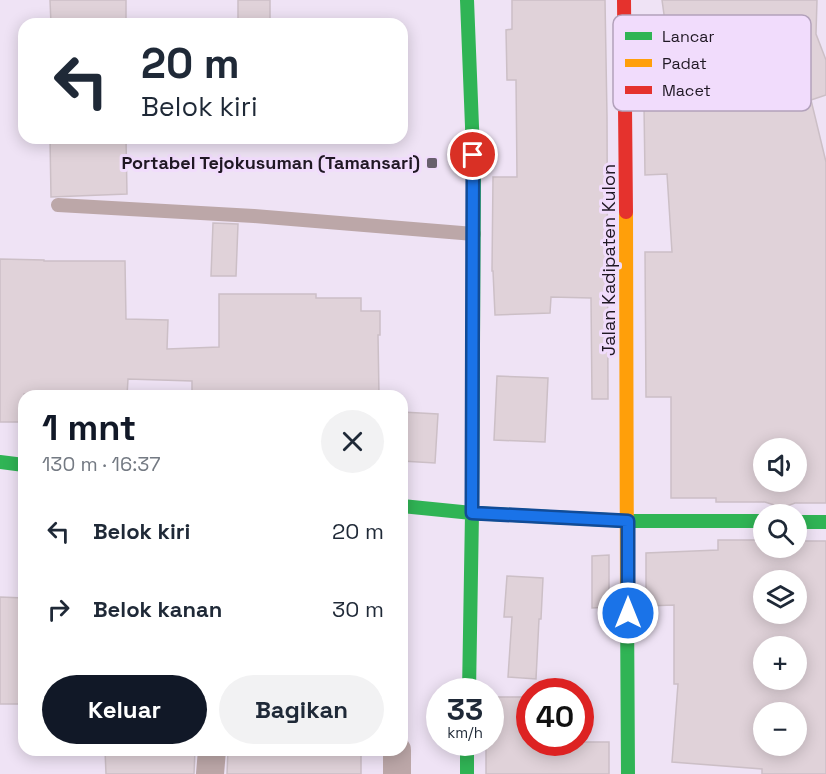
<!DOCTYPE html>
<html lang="id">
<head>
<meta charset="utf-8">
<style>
  body { margin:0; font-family:"Space Grotesk",sans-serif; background:#f2f2f3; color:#1f2937; height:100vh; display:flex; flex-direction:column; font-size:22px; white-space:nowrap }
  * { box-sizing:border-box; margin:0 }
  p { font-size:20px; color:#747a83 }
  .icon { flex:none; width:33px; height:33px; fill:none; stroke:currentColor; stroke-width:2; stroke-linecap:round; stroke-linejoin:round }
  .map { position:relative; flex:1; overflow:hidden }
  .side { position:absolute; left:18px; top:390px; width:390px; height:366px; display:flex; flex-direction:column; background:#fff; border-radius:18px; box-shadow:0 3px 15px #0003 }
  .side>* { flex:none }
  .top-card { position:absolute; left:18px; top:18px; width:390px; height:126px; border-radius:18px; box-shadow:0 3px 15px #0003; background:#fff; color:#1f2937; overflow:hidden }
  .controls { position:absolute; left:753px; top:438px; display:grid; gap:12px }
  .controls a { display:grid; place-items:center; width:54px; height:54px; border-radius:50%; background:#fff; box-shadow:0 3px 15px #0003; font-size:30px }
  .speed { position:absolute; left:426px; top:678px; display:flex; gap:12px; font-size:30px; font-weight:700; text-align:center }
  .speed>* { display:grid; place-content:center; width:78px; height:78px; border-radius:50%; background:#fff; box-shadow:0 3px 15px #0003; line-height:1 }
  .speed small { font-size:15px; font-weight:400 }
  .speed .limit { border:9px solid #d22; background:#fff; color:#111 }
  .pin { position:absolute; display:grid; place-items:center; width:51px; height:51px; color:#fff; margin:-26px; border:3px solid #fff; border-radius:50%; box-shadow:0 2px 6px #0007 }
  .me { position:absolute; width:66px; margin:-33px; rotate:0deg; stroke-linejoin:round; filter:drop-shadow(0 0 4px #0008) }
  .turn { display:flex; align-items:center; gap:21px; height:126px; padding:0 24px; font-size:27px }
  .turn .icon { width:78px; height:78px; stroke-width:2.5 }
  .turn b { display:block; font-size:42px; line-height:51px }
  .round { display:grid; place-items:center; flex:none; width:63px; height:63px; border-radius:32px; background:#f2f2f3 }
  .head { display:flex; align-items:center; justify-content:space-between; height:102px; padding:0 24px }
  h1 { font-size:36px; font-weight:600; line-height:45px; color:#111827 }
  .primary-button { display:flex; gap:12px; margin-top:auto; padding:12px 24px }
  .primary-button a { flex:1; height:69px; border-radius:36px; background:#111827; color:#fff; font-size:24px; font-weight:600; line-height:69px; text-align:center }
  .primary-button a+a { background:#f2f2f3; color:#1f2937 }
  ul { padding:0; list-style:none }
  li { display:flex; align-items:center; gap:18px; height:78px; padding:0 24px }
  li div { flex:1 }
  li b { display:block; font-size:22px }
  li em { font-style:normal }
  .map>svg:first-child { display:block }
  .building { fill:#e0d2d9; stroke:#ccbfc6; stroke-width:1.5; fill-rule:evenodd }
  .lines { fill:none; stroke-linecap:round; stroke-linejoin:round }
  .lane { stroke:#bca7a8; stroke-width:14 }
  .street { stroke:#bca7a8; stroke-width:28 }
  .fast { stroke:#30b455; stroke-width:14 }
  .slow { stroke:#ff9f0a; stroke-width:14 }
  .jam { stroke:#e5322d; stroke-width:14 }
  .route-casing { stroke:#114b97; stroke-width:15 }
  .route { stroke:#1a73e8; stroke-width:10 }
  .poi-dot { fill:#685f6d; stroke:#f1dcfc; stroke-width:2 }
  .labels { text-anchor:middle; stroke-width:6; stroke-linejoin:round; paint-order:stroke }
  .poi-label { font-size:18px; font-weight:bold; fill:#201824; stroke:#f1dcfc; text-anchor:end }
  .street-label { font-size:18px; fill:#201824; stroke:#f1dcfc }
  .key { fill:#f1dcfc; stroke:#b2a1bb; stroke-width:1.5 }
  .key-label { font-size:16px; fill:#201824 }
</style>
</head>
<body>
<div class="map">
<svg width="826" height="774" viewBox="0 0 826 774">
  <rect width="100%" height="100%" fill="#efe3f5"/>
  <path class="building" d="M 50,0 L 126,0 L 126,24 L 51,24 Z
    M 238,0 L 270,0 L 270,24 L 238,24 Z
    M 512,0 L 605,0 L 607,116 L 608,399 L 592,399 L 591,298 L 551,297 L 550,313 L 495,315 L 493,271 L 492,271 L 493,177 L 517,177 L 516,80 L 507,80 L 506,30 L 512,29 Z
    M 662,0 L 817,0 L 816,34 L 826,60 L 826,95 L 811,100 L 826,162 L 826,503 L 795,503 L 787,506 L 780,512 L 774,505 L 765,502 L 716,502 L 716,498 L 671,498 L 671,397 L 646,397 L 645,252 L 672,252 L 667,174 L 645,175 L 643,36 L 667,36 ZM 764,448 L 796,448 L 796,482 L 764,482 Z
    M 50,138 L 126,138 L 127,194 L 51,197 Z
    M 213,223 L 238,224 L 236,276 L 211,276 Z
    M 0,259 L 44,260 L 44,261 L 125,261 L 126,319 L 168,320 L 167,349 L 219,347 L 219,294 L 316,294 L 316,298 L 361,298 L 361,311 L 380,311 L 380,335 L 378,335 L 379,396 L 300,394 L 300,396 L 192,396 L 192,381 L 128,379 L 127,396 L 72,396 L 72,394 L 24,394 L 24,422 L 0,422 Z
    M 497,376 L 548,378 L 545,442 L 494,440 Z
    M 402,412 L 438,414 L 435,463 L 402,461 Z
    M 718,540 L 764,540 L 764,548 L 796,548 L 796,541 L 826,541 L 826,774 L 762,774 L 762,769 L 672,762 L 678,684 L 674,684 L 674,605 L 646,606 L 646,553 L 718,550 ZM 764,580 L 796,580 L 796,614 L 764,614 ZM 764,646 L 796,646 L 796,680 L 764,680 ZM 764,712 L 796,712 L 796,746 L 764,746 Z
    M 609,555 L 609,607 L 592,608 L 592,556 Z
    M 507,576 L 543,578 L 541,619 L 539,619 L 536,679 L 508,677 L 512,617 L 504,617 Z
    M 0,597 L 24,598 L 24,704 L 0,704 Z
    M 490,697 L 530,697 L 530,742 L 609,742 L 609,774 L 486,774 L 486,742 L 490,742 Z
    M 105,750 L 195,750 L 194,774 L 106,774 Z
    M 228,750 L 361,750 L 361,774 L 227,774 Z"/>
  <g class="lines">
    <path class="lane" d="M 58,205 L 254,216 L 474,234"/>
    <path class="street" d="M 397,750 L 397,774
      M 210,774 L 212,750"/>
    <path class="fast" d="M 467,0 L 474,177 L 472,513 L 469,692
      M 0,462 L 24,465
      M 402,506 L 472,513 L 628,521 L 764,521
      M 796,522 L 826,522
      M 627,604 L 628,774
      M 467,742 L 467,774"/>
    <path class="slow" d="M 626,212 L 627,604"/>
    <path class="jam" d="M 624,0 L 626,212"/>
  </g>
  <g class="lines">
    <defs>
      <path id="route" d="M 473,155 L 472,513 L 628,521 L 628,613"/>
    </defs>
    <use href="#route" class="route-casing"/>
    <use href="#route" class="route"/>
  </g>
  <rect class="poi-dot" x="426" y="157" width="12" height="12" rx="3"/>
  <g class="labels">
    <g class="poi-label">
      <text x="420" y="169">Portabel Tejokusuman (Tamansari)</text>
    </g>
    <g class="street-label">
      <text transform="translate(609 260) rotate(-90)" y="6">Jalan Kadipaten Kulon</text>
    </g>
  </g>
  <rect x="613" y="15" width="198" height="96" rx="9" class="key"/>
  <rect x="625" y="32" width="27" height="8" fill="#30b455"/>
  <rect x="625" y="59" width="27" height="8" fill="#ff9f0a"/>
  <rect x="625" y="86" width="27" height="8" fill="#e5322d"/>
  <g class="key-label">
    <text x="662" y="42">Lancar</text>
    <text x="662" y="69">Padat</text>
    <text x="662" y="96">Macet</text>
  </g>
</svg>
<div class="controls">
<a><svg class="icon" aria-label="sound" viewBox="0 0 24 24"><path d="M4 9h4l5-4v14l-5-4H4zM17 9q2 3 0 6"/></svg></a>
<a><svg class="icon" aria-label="search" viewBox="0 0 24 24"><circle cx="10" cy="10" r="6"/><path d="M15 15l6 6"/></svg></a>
<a><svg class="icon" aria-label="layers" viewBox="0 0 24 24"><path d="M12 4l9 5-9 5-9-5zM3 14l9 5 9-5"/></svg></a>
<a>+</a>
<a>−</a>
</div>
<div class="speed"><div>33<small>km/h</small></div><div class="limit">40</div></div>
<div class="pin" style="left:473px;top:155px;background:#d93025"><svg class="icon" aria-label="arrive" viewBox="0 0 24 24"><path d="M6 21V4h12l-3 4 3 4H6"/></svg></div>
<svg class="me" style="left:628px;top:613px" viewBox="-20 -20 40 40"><circle r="17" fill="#1a73e8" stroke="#fff" stroke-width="3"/><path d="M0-11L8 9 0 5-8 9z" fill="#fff"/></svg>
<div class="top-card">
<div class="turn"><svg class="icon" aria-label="left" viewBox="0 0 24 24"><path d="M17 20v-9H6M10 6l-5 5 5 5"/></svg><div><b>20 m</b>Belok kiri</div></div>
</div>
<section class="side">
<div class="head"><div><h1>1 mnt</h1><p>130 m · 16:37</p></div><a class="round"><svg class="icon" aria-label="close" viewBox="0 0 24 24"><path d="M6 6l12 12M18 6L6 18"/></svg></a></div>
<ul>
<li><svg class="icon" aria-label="left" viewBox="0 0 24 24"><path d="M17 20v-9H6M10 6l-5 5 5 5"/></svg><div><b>Belok kiri</b></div><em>20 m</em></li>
<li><svg class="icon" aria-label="right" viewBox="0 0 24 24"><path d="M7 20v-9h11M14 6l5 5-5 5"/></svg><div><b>Belok kanan</b></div><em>30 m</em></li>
</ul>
<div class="primary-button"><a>Keluar</a><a>Bagikan</a></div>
</section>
</div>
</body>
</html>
